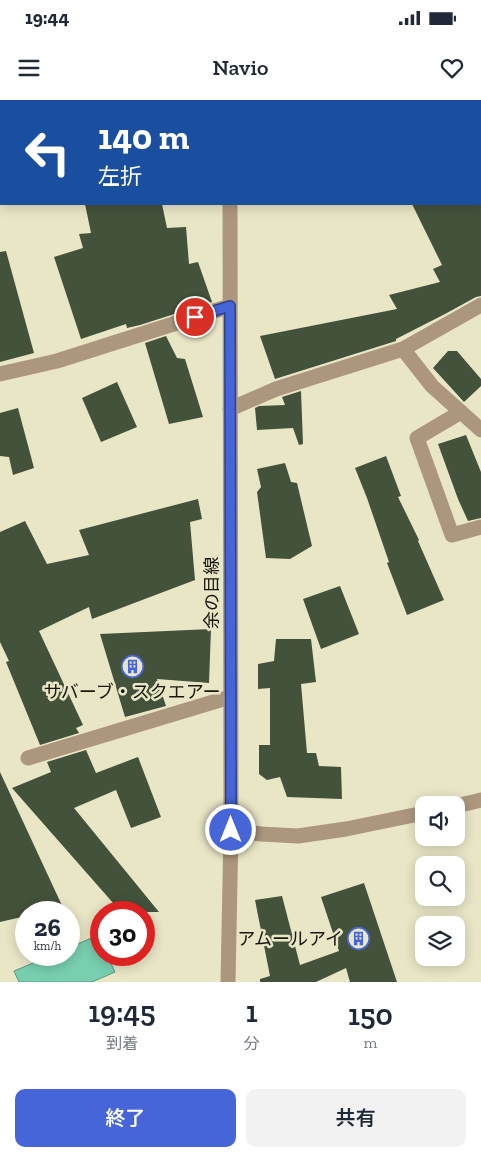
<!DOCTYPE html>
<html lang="ja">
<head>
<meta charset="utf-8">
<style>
  body { margin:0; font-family:"Zilla Slab","Noto Sans JP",serif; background:#f2f2f3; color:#1f2937; height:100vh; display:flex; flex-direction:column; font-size:19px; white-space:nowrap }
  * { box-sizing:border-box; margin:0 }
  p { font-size:16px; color:#747a83 }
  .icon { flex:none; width:28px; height:28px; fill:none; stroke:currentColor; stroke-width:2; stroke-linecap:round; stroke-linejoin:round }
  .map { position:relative; height:882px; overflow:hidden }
  .drawer { display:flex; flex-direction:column; background:#fff; flex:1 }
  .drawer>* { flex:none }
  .top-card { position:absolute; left:0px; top:0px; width:481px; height:105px; box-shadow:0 2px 12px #0003; background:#1a4fa0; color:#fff; overflow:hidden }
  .buttons { position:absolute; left:415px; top:696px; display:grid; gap:10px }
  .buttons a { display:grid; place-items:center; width:50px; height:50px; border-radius:10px; background:#fff; box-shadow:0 2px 12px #0003; font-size:25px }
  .speed { position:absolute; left:15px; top:801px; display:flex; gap:10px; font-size:25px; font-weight:700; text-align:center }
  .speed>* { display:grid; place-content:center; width:65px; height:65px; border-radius:50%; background:#fff; box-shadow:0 2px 12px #0003; line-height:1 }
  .speed small { font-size:12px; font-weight:400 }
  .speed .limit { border:8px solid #d22; background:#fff; color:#111 }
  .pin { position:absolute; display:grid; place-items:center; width:42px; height:42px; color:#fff; margin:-21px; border:2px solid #fff; border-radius:50%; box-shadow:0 1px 5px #0007 }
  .me { position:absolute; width:55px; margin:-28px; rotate:0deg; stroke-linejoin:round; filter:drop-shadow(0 0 4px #0008) }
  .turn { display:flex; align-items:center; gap:18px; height:105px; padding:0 15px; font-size:22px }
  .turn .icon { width:65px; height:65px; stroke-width:2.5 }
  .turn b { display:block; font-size:35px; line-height:42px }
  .eta { display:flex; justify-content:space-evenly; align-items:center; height:85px; text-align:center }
  .eta b { font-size:30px; font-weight:600; line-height:35px }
  .button { display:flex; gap:10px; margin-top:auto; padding:10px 15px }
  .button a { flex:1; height:58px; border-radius:10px; background:#4665d8; color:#fff; font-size:20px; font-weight:600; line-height:58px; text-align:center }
  .button a+a { background:#f2f2f3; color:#1f2937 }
  .status { display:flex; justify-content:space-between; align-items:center; height:35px; padding:0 25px; background:#fff; direction:ltr }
  .status svg { height:14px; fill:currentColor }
  header { display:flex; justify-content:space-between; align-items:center; height:65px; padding:0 15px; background:#fff; font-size:22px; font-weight:600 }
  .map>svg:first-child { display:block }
  .water { fill:#78cfaf; stroke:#5b987e }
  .building { fill:#43523b }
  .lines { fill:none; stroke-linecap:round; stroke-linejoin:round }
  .street { stroke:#ad967e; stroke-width:15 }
  .route-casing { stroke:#2e428c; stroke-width:12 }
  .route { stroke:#4665d8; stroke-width:9 }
  .labels { text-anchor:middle; stroke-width:5; stroke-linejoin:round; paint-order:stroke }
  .street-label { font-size:18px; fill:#18170c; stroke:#e9e6c6 }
  .poi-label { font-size:18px; fill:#18170c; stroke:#e9e6c6 }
</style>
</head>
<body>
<div class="status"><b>19:44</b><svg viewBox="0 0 49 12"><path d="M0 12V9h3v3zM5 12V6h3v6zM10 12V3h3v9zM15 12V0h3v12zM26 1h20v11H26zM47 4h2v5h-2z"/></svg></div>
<header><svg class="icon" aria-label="menu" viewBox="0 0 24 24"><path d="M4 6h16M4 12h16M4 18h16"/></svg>Navio<svg class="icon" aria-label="heart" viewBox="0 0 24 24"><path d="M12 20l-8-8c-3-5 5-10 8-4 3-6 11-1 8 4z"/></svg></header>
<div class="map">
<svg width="481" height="882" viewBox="0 0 481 882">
  <rect width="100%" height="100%" fill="#e9e6c6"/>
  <path class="water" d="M 98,835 L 101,842 L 101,855 L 107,855 L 115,872 L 92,882 L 19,882 L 14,871 L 52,855 L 69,855 L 69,848 Z"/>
  <path class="building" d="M 85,104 L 162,104 L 167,128 L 186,127 L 189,164 L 198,162 L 212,202 L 140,225 L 127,228 L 126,224 L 81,239 L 54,157 L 83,148 L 79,134 L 91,133 Z
    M 412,104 L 476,104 L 481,105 L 481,196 L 476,197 L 445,214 L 396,239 L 396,241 L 275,279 L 260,236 L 397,209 L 389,195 L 440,182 L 433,169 L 442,165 Z
    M 6,151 L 34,253 L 0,262 L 0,152 Z
    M 166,236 L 177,258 L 185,259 L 203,317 L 169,324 L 145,243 Z
    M 448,251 L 457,251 L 481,279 L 481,286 L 464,302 L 433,268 Z
    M 117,282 L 137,327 L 101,342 L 82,298 Z
    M 301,291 L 303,344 L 299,345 L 293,328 L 257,330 L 255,308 L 259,306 L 285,305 L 282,297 Z
    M 18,308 L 34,368 L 13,375 L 9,357 L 0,356 L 0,313 Z
    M 466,335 L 481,372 L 481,418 L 468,421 L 458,399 L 438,344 Z
    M 386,356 L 401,396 L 398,397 L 419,440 L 418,441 L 444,500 L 407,515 L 387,463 L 389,462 L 367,398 L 355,368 Z
    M 285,363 L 291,382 L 297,383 L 312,446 L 290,459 L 266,458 L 257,392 L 261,387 L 257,369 Z
    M 198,399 L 202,419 L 190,422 L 195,480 L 92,519 L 89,507 L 39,531 L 83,625 L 76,628 L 79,633 L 40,645 L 6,562 L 9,561 L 0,542 L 0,432 L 25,421 L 47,464 L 89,455 L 79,430 Z
    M 340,486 L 359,534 L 321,549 L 303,499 Z
    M 211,529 L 209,583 L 157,579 L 166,606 L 125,617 L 100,534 Z
    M 276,539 L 311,539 L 316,582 L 301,584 L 307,653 L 316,653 L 319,666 L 341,667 L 342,699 L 287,697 L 280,677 L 267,680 L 259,674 L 259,645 L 270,645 L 270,588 L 258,589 L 258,564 L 274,561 Z
    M 86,650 L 96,673 L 138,657 L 161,717 L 131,728 L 116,690 L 74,708 L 159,812 L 121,812 L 12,688 L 51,672 L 47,662 Z
    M 0,672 L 65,812 L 26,812 L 26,816 L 0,822 Z
    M 364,783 L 397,882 L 350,882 L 346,868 L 316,882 L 260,882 L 260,879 L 270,876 L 255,800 L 282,796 L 300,865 L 339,851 L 321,797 Z"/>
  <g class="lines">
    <path class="street" d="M 230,0 L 230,1
      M 457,1 L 460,0
      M 480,94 L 481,96
      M 403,249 L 432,286 L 481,330
      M 0,274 L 57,261 L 230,206
      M 230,309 L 276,289 L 403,249 L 481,205
      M 461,312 L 417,338 L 452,435 L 481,427
      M 28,658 L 230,597
      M 456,706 L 481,700
      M 231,730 L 261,734 L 298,736 L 346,729 L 424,713
      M 228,882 L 231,730 L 230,104"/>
  </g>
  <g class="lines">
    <defs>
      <path id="route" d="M 195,217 L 230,206 L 231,730"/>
    </defs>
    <use href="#route" class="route-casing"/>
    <use href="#route" class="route"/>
  </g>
  <defs>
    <symbol id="building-ring" viewBox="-11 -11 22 22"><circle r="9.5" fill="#e9e6c6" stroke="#4665d8" stroke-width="1.5"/><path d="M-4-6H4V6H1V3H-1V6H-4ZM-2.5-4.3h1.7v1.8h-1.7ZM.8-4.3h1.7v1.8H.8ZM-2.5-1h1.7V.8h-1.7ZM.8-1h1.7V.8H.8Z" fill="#4665d8"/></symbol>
  </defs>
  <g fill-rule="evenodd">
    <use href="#building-ring" x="120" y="554" width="25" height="25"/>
    <use href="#building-ring" x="346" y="826" width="25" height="25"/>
  </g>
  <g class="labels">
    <g class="street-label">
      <text transform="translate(212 493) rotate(-90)" y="6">余の目線</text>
    </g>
    <g class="poi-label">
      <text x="132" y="598">サバーブ・スクエアー</text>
      <text x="343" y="845" text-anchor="end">アムールアイ</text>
    </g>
  </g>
</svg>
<div class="buttons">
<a><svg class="icon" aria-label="sound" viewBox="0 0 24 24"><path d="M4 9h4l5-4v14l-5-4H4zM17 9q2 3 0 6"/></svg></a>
<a><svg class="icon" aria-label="search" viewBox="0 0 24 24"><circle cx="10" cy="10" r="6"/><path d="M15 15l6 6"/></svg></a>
<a><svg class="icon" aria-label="layers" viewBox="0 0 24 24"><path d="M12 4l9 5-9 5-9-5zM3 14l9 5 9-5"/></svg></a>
</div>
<div class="speed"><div>26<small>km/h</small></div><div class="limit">30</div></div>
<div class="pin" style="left:195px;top:217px;background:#d93025"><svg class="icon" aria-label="arrive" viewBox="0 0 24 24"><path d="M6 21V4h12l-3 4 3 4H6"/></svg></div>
<svg class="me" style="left:231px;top:730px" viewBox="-20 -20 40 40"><circle r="17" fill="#4665d8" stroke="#fff" stroke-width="3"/><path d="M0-11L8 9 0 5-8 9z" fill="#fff"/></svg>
<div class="top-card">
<div class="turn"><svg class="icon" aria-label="left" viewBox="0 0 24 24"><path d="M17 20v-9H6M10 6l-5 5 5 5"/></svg><div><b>140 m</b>左折</div></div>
</div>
</div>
<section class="drawer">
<div class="eta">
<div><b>19:45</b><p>到着</p></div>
<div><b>1</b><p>分</p></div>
<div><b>150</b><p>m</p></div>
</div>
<div class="button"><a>終了</a><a>共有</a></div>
</section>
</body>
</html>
